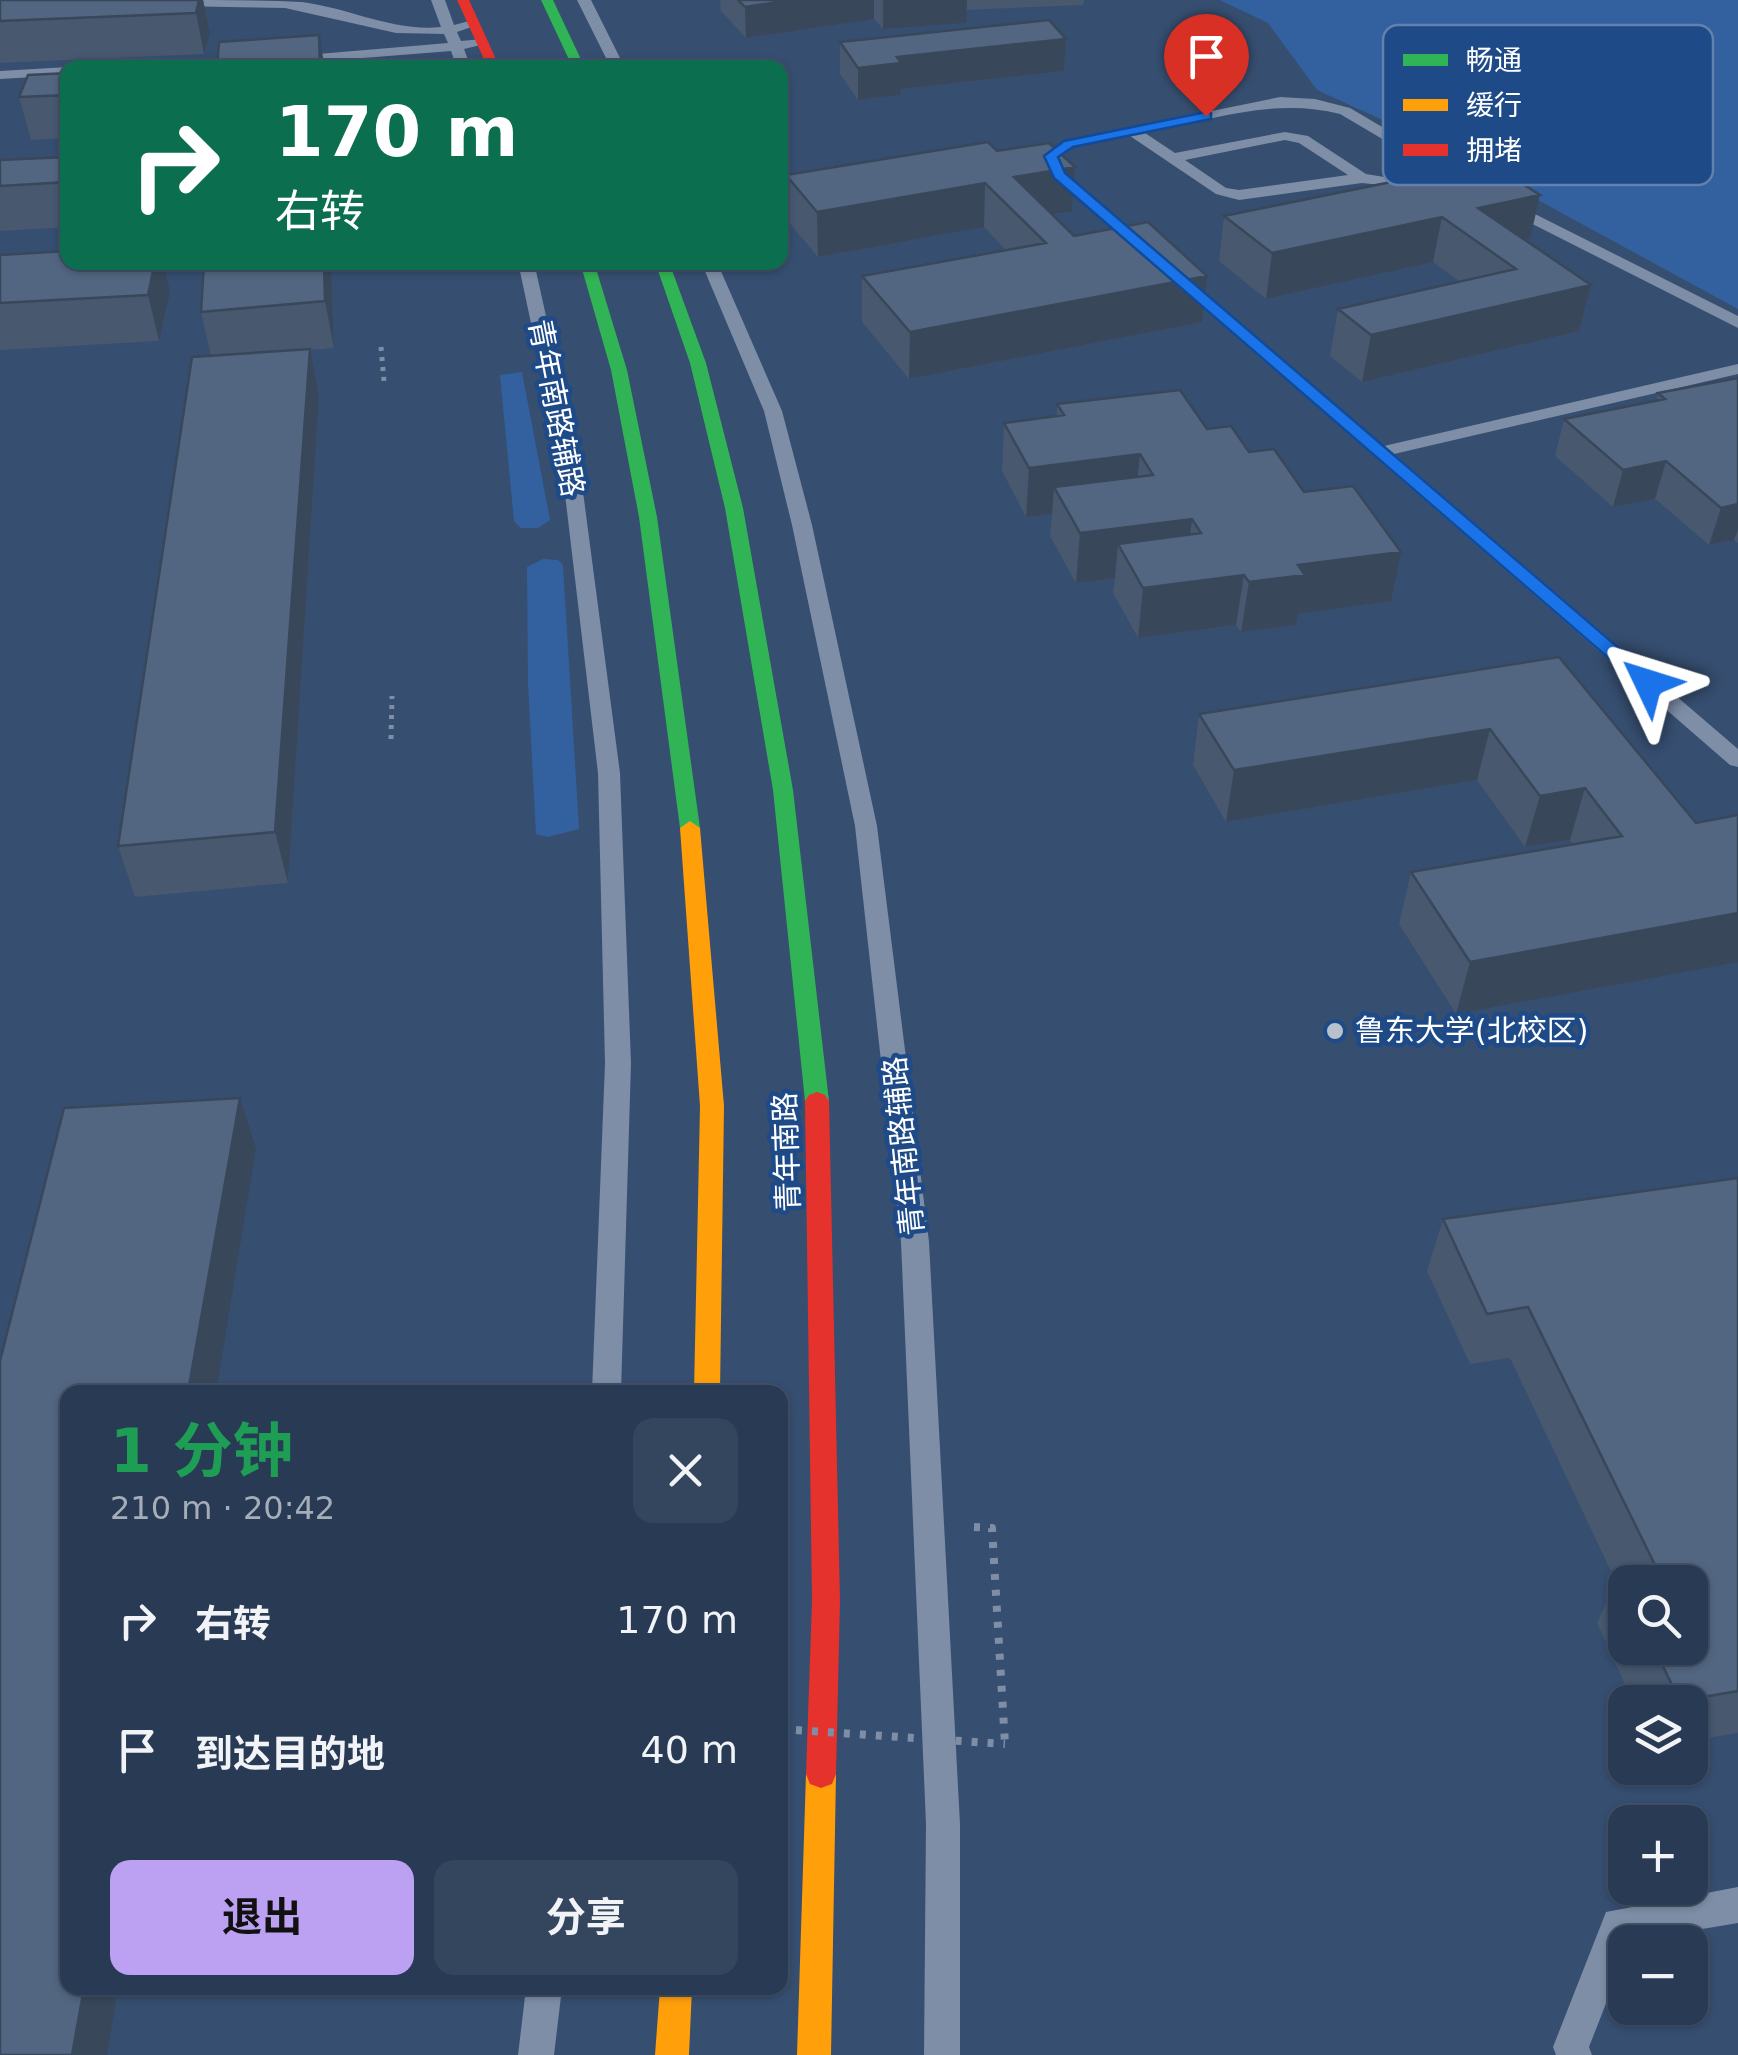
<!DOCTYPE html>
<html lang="zh">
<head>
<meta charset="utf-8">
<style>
  body { margin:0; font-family:"DejaVu Sans","Noto Sans SC",sans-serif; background:#34455e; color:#f1f3f6; height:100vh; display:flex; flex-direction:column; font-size:38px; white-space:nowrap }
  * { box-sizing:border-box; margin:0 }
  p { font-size:32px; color:#a5adb8 }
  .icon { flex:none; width:55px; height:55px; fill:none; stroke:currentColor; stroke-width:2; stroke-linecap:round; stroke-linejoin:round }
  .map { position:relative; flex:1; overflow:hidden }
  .sheet { position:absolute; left:60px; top:1385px; width:728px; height:610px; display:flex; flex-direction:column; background:#283a54; border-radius:20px; box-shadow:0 2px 8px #0004,0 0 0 2px #44546b }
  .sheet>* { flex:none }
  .banner { position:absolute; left:60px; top:60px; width:728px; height:210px; border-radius:20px; box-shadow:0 2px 8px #0004,0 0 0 2px #44546b; background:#0b6e4f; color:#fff; overflow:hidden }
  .fabs { position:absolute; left:1608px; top:1565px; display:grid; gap:20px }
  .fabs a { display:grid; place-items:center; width:100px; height:100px; border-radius:20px; background:#283a54; box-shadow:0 2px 8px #0004,0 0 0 2px #44546b; font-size:50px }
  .pin { position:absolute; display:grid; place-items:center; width:85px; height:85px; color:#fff; margin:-102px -42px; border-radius:50% 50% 50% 0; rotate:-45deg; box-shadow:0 0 10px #0007 }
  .pin .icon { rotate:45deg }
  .me { position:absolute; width:110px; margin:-55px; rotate:311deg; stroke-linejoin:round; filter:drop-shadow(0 0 8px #0008) }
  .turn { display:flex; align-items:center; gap:35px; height:210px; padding:0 50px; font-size:45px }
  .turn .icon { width:130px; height:130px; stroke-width:2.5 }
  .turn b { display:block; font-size:70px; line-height:85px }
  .round { display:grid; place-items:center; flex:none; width:105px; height:105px; border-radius:20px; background:#34455e }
  .overview { display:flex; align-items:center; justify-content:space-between; height:170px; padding:0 50px }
  h1 { font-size:60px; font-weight:700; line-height:75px; color:#1e9e55 }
  .cta { display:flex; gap:20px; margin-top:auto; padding:20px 50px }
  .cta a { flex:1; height:115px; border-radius:20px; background:#bca0f2; color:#111; font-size:40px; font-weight:700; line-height:115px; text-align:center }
  .cta a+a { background:#34455e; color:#f1f3f6 }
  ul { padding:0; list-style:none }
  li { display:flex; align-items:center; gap:30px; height:130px; padding:0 50px }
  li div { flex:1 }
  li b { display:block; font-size:38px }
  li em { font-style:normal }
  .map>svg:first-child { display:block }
  .green { fill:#33619f }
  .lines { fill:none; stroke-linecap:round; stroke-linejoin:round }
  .path-far1 { stroke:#7d8ea6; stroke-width:5; stroke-dasharray:4 6; stroke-linecap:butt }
  .path { stroke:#7d8ea6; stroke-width:8; stroke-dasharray:6 10; stroke-linecap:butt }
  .lane { fill:#7d8ea6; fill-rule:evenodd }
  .fast { fill:#30b455; fill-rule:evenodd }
  .slow { fill:#ff9f0a; fill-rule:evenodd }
  .jam { fill:#e5322d; fill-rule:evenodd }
  .path-bridge { stroke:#7d8ea6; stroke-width:8; stroke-dasharray:6 10; stroke-linecap:butt }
  .wall { fill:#47586f; fill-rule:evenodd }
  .shaded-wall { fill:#39475a }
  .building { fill:#526681; stroke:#39475a; stroke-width:2.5 }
  .route { fill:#1a73e8; stroke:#114b97; stroke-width:2.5 }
  .poi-dot { fill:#b9c1cd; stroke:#1e4b88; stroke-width:4 }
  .labels { text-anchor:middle; stroke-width:9; stroke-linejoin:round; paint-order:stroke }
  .street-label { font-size:30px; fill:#fff; stroke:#1e4b88 }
  .poi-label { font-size:30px; fill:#fff; stroke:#1e4b88; text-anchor:start }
  .key { fill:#1e4b88; stroke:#6281ac; stroke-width:2.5 }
  .key-label { font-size:28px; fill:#fff }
</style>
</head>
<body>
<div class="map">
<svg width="1738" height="2055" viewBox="0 0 1738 2055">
  <rect width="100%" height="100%" fill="#364e70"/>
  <path class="green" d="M 1220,0 L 1738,0 L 1738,309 L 1433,143 L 1317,90 L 1268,23 Z
    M 522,372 L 550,520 L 538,528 L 521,528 L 514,521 L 500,375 Z
    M 543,559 L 558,560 L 563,565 L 579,829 L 548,837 L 536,834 L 528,683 L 527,567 Z"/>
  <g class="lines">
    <path class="path-far1" d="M 381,347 L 384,381
      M 391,739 L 392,696"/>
    <path class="path" d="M 974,1527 L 992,1528 L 1005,1744"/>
    <path class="lane" d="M 168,0 C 212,0 258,0 302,2 C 349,8 394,32 441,27 L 431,0 L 445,0 L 454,25 L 473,20 L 480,24 L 457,32 L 461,41 L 482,39 L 489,43 L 464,49 L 471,68 L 457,68 L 451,51 L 288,64 L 283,63 L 283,57 L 448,43 L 444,34 L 396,33 L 285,8 L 173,6 Z
      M 577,0 L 591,0 L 625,68 L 611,68 Z
      M 253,59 L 255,62 L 248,66 L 140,68 L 147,64 Z
      M 68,67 L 68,75 L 0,79 L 0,71 Z
      M 1280,97 L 1315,99 L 1350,108 L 1499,196 L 1738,316 L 1738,328 L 1489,202 L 1340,114 C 1275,97 1210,120 1145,133 L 1175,153 L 1285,132 L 1308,136 L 1366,174 L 1427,184 L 1427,190 L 1362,183 L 1239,200 L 1216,194 L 1130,136 L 1074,147 L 1058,157 L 1065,173 L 1151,247 L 1151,253 L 1145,255 L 1054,178 L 1043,156 L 1064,141 ZM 1285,140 L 1299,143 L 1348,175 L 1239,190 L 1226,188 L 1185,160 Z
      M 518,262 L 534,262 L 580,469 L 620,773 L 631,1063 L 621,1392 L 592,1392 L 605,1063 L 598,773 L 562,469 Z
      M 701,262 L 717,262 L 782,411 L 812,525 L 877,826 L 929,1242 L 960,1824 L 960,2055 L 924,2055 L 926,1824 L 901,1242 L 855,826 L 792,525 L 764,411 Z
      M 1173,276 L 1185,276 L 1384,446 L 1738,364 L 1738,374 L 1394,454 L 1738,749 L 1738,767 L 1730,765 L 1173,282 Z
      M 1738,1887 L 1738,1923 L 1625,1942 L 1625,1955 L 1589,2047 L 1592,2055 L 1556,2055 L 1553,2047 L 1606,1912 Z
      M 526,1988 L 562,1988 L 554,2055 L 518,2055 Z"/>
    <path class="fast" d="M 541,0 L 553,0 L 585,68 L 573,68 Z
      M 580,262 L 594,262 L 627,370 L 657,517 L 700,828 L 690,835 L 680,828 L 639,517 L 611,370 Z
      M 655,262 L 669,262 L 706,363 L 743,508 L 793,790 L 829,1101 L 825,1107 L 809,1107 L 805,1101 L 773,790 L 725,508 L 690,363 Z"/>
    <path class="slow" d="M 690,821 L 700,828 L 724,1106 L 720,1392 L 694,1392 L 700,1106 L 680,828 Z
      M 821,1760 L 832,1764 L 836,1774 L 831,2055 L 797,2055 L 806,1774 L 810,1764 Z
      M 660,1988 L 692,1988 L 689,2055 L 655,2055 Z"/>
    <path class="jam" d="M 457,0 L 469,0 L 500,68 L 488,68 Z
      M 817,1092 L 825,1095 L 829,1101 L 840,1601 L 836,1774 L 832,1784 L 821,1788 L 810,1784 L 806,1774 L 812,1601 L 805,1101 L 809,1095 Z"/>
    <path class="path-bridge" d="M 780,1729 L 1005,1744"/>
  </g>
  <path class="wall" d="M 0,0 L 203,0 L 210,33 L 204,54 L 0,63 Z
    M 720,0 L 1084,0 L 1083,5 L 966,10 L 966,23 L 883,29 L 874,19 L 746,38 L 721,11 Z
    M 1066,39 L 1064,71 L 901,89 L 900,95 L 858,100 L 840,74 L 840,42 Z
    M 68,73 L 68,138 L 31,140 L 19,97 Z
    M 997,151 L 1075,167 L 1072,211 L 1052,215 L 1074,236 L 1202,322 L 909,379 L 862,322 L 862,276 L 1006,250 L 984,227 L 818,257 L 787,220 L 786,175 Z
    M 68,157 L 68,227 L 0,231 L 0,160 Z
    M 1489,162 L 1530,239 L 1526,240 L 1591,285 L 1579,331 L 1362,382 L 1330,356 L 1338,309 L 1460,282 L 1433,262 L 1266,299 L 1219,261 L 1224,216 Z
    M 0,255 L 170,292 L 159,341 L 0,350 Z
    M 204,262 L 331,262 L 334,348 L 310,350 L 319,396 L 288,883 L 135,897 L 118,846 L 211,356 L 201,312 Z
    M 1738,378 L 1738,543 L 1734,540 L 1709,545 L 1655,499 L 1613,507 L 1555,456 L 1564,419 L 1656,401 L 1658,393 Z
    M 1057,404 L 1207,429 L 1249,452 L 1304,492 L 1391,601 L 1298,614 L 1296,625 L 1241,632 L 1236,625 L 1138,638 L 1113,593 L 1115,578 L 1076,583 L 1050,536 L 1052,514 L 1026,517 L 1002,471 L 1004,423 L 1057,416 Z
    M 1559,657 L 1696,823 L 1456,1014 L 1399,924 L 1411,872 L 1574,845 L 1570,840 L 1525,847 L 1477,780 L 1226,822 L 1193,765 L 1199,714 Z
    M 1738,1178 L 1738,1733 L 1690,1741 L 1690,1702 L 1633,1702 L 1597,1623 L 1616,1582 L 1510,1358 L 1470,1364 L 1427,1271 L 1443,1219 ZM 1625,1582 L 1690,1648 L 1625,1648 Z"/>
  <path class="shaded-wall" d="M 199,0 L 203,0 L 210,33 L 204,54 L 196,13 Z
    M 791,0 L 874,0 L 874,19 L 746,38 L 745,7 Z
    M 883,0 L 967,0 L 966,23 L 883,29 Z
    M 319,35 L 325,68 L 320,68 Z
    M 1066,39 L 1064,71 L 901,89 L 900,95 L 858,100 L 858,68 L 897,57 Z
    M 1075,167 L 1072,211 L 1022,220 L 1014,177 Z
    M 985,183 L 984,227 L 818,257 L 817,212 Z
    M 1540,195 L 1530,239 L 1487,249 L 1478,208 Z
    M 1442,217 L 1433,262 L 1266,299 L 1272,253 Z
    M 155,262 L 163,262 L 170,292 L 159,341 L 148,295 Z
    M 324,262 L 331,262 L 334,348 L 325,301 Z
    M 1207,276 L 1202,322 L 909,379 L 910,332 Z
    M 1591,285 L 1579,331 L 1362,382 L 1371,335 Z
    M 310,349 L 319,396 L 288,883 L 275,832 Z
    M 1140,454 L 1135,503 L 1054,487 L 1052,514 L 1026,517 L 1029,468 Z
    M 1666,461 L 1655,499 L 1613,507 L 1623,470 Z
    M 1738,504 L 1738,529 L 1734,540 L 1709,545 L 1721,508 Z
    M 1192,519 L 1186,568 L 1118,544 L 1115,578 L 1076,583 L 1080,533 Z
    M 1401,552 L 1391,601 L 1298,614 L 1296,625 L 1241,632 L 1249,582 L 1298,565 Z
    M 1244,575 L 1236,625 L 1138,638 L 1143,588 Z
    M 1490,729 L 1477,780 L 1226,822 L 1234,770 Z
    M 1585,788 L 1570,840 L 1525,847 L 1540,796 Z
    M 1738,913 L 1738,962 L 1456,1014 L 1470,962 Z
    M 240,1098 L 256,1149 L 216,1392 L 188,1392 Z
    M 84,1988 L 118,1988 L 107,2055 L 72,2055 Z"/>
  <path class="building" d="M 0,0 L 199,0 L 196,13 L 0,21 Z
    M 738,0 L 791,0 L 745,7 Z
    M 1049,20 L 1066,39 L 897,57 L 901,63 L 858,68 L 840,42 Z
    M 319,35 L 320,68 L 217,68 L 219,42 Z
    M 68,73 L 68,95 L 19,97 L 28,75 Z
    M 988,142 L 997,151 L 1049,143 L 1075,167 L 1014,177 L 1074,236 L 1148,222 L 1207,276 L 910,332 L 862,276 L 1046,243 L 985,183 L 817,212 L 786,175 Z
    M 68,157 L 68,182 L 0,186 L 0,160 Z
    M 1489,162 L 1540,195 L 1478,208 L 1591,285 L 1371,335 L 1338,309 L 1516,269 L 1442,217 L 1272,253 L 1224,216 Z
    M 68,251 L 68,262 L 155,262 L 148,295 L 0,303 L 0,255 Z
    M 204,262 L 324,262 L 325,301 L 201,312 Z
    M 310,349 L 275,832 L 118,846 L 192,357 Z
    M 1738,378 L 1738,504 L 1721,508 L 1666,461 L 1623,470 L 1564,419 L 1665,399 L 1658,393 Z
    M 1180,390 L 1207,429 L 1231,426 L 1249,452 L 1274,449 L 1304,492 L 1353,486 L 1401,552 L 1298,565 L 1305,575 L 1249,582 L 1244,575 L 1143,588 L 1118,544 L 1201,533 L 1192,519 L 1080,533 L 1054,487 L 1153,475 L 1140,454 L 1029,468 L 1004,423 L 1064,415 L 1057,404 Z
    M 1559,657 L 1696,823 L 1738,815 L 1738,913 L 1470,962 L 1411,872 L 1622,836 L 1585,788 L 1540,796 L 1490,729 L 1234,770 L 1199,714 Z
    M 240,1098 L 188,1392 L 68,1392 L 68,1988 L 84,1988 L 72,2055 L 0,2055 L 0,1361 L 64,1108 Z
    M 1738,1178 L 1738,1691 L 1680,1701 L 1654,1648 L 1690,1648 L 1690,1582 L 1625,1582 L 1625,1587 L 1619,1575 L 1657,1569 L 1528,1307 L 1487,1314 L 1443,1219 Z"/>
  <path class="route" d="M 1206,112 L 1211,113 L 1211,119 L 1073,147 L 1058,157 L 1065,173 L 1655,679 L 1655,687 L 1642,687 L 1054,178 L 1044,156 L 1064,141 Z"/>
  <circle class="poi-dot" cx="1335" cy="1031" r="10"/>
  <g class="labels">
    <g class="street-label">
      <text transform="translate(556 408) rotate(79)" y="10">青年南路辅路</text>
      <text transform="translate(904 1146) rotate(-96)" y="10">青年南路辅路</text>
      <text transform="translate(787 1152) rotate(-92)" y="10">青年南路</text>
    </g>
    <g class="poi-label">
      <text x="1355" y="1041">鲁东大学(北校区)</text>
    </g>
  </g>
  <rect x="1383" y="25" width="330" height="160" rx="15" class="key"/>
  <rect x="1403" y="54" width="45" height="12" fill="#30b455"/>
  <rect x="1403" y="99" width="45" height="12" fill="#ff9f0a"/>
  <rect x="1403" y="144" width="45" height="12" fill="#e5322d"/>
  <g class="key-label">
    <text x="1466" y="70">畅通</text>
    <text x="1466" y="115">缓行</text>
    <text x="1466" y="160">拥堵</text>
  </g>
</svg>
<div class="fabs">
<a><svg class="icon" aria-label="search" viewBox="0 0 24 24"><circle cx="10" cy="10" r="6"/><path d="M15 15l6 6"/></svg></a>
<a><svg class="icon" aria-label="layers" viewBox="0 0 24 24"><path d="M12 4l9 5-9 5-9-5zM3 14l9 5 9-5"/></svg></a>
<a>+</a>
<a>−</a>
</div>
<div class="pin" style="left:1206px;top:116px;background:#d93025"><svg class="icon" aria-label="arrive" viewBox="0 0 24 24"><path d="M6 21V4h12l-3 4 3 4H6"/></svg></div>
<svg class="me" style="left:1648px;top:683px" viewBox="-20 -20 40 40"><path d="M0-17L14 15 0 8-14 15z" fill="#1a73e8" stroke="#fff" stroke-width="4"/></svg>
<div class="banner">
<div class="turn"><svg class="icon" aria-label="right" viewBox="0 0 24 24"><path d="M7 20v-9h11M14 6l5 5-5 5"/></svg><div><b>170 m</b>右转</div></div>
</div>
<section class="sheet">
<div class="overview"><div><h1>1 分钟</h1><p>210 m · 20:42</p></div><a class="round"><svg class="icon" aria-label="close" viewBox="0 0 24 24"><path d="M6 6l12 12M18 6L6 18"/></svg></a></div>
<ul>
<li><svg class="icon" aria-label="right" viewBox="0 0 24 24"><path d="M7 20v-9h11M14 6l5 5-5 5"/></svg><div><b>右转</b></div><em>170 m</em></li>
<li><svg class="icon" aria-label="arrive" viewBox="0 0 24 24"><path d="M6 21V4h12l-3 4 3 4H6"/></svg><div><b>到达目的地</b></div><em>40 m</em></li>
</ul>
<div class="cta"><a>退出</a><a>分享</a></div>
</section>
</div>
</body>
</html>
